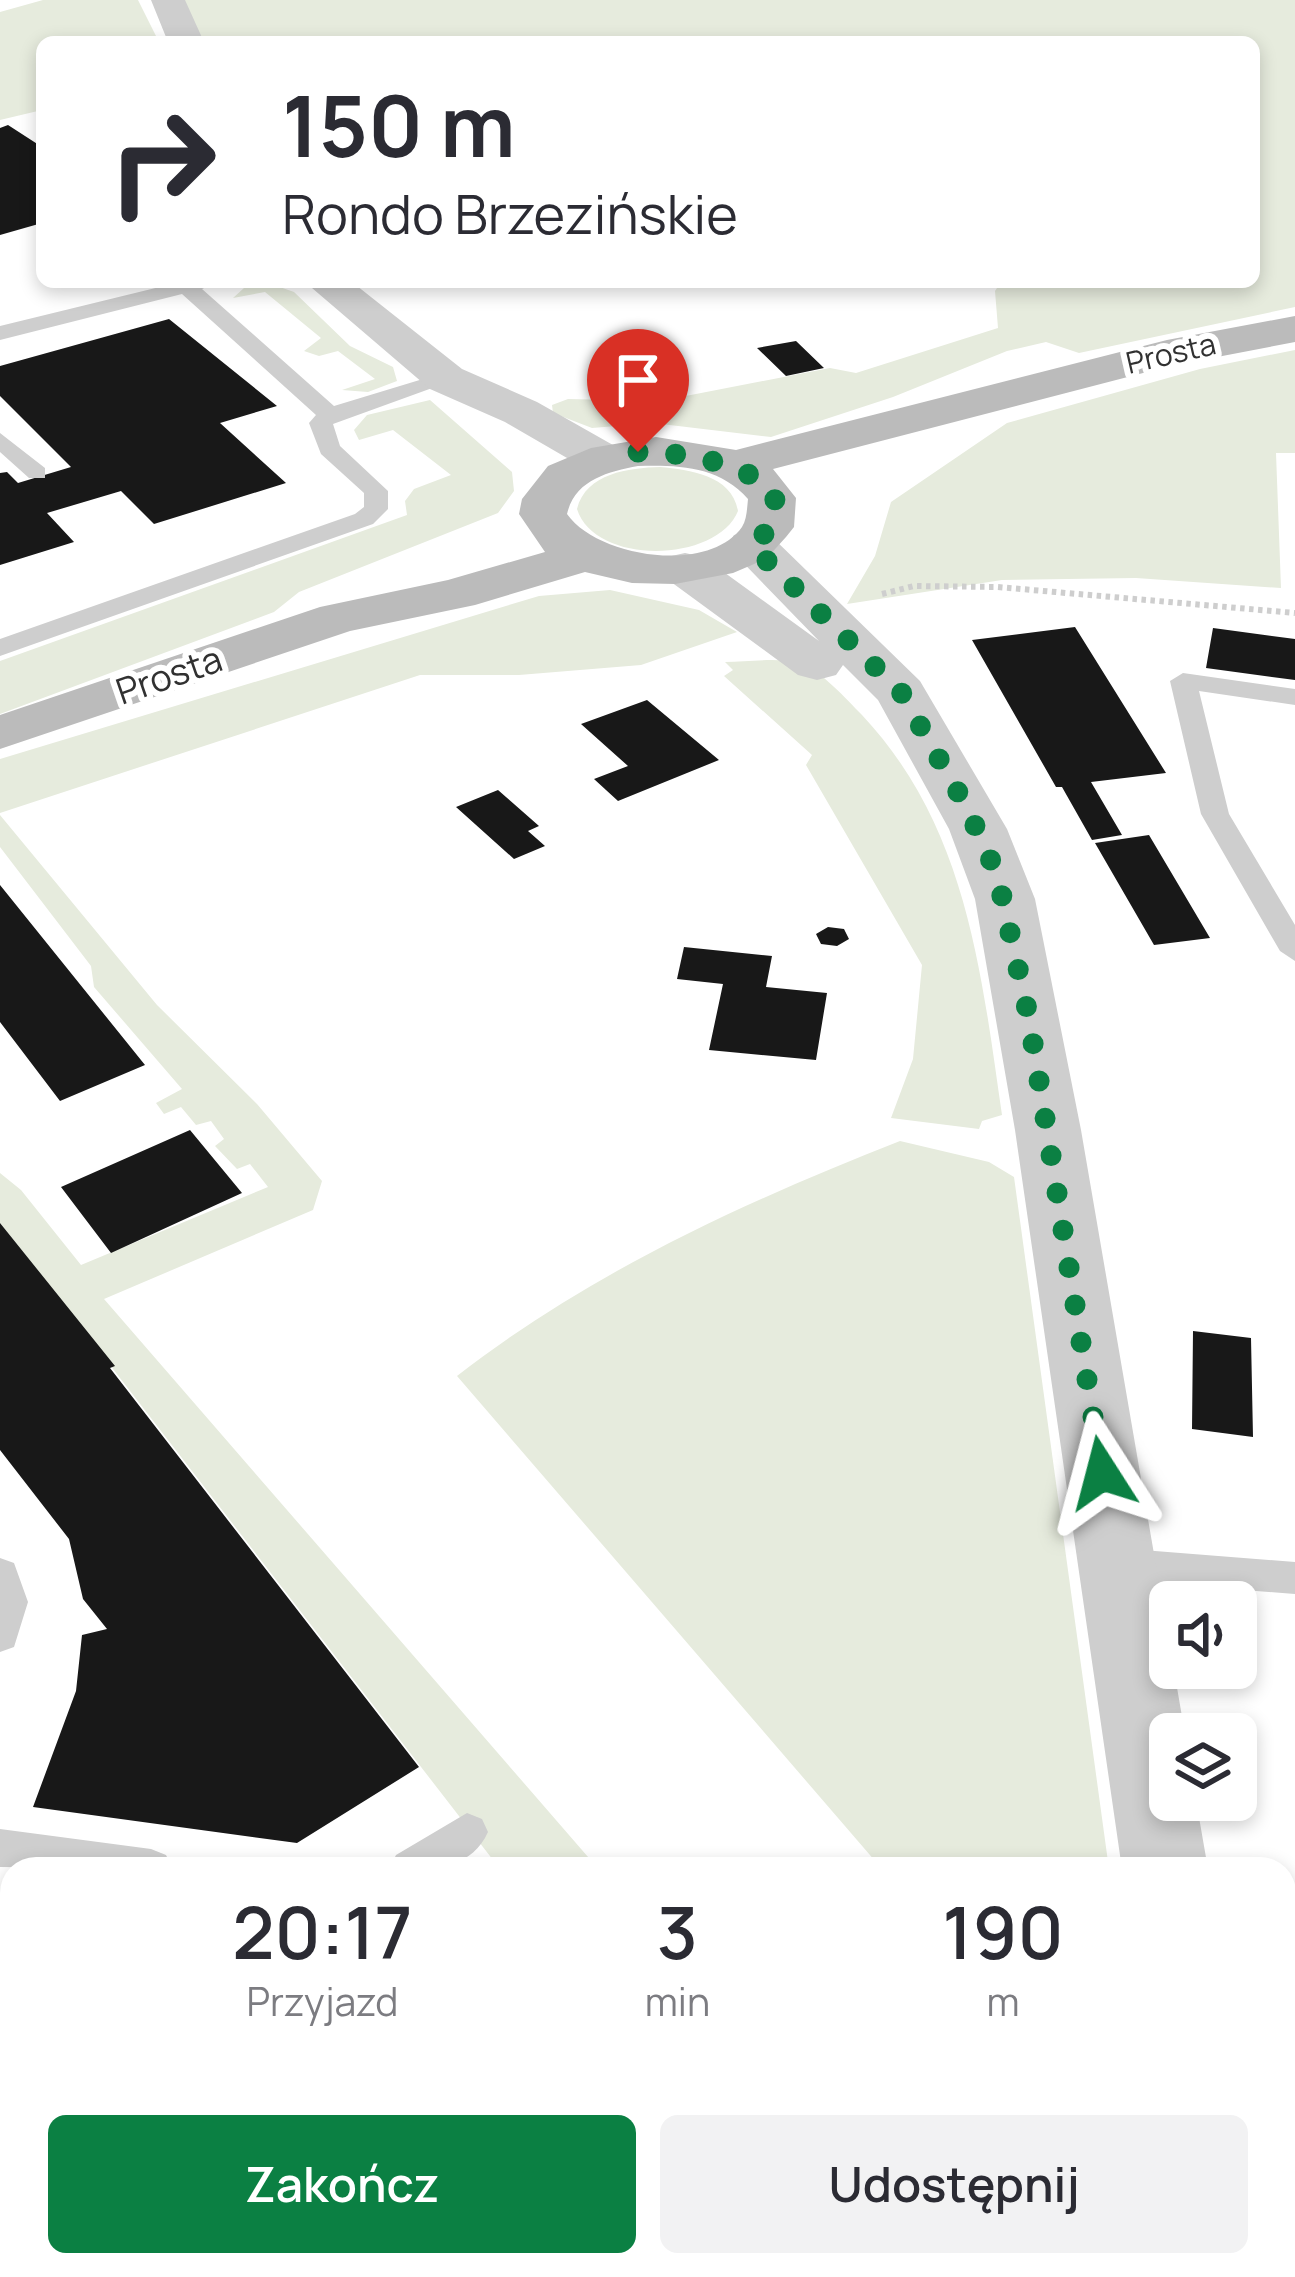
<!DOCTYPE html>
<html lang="pl">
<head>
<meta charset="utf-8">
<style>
  body { margin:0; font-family:Manrope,sans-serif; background:#f2f2f3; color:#2b2b33; height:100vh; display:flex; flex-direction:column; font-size:45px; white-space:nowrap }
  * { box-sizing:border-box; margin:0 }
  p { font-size:39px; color:#7c7c81 }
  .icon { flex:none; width:66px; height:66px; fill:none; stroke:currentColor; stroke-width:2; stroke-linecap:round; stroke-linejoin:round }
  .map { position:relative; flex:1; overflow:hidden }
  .side { position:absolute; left:0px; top:1857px; width:1296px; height:420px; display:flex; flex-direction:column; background:#fff; border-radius:36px 36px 0 0; box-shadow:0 6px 18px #0003 }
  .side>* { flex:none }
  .banner { position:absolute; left:36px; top:36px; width:1224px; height:252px; border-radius:18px; box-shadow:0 6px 18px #0003; background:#fff; color:#2b2b33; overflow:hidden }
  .controls { position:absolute; left:1149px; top:1581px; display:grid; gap:24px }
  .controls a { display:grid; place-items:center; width:108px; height:108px; border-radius:18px; background:#fff; box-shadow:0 6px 18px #0003; font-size:60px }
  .pin { position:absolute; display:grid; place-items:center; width:102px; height:102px; color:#fff; margin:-123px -51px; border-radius:50% 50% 50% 0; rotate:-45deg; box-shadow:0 0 12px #0007 }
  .pin .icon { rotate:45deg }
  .me { position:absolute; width:132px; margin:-66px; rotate:351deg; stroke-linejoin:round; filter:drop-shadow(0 0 9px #0008) }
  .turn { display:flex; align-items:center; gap:42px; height:252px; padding:0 48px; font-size:54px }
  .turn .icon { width:156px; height:156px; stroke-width:2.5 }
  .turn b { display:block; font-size:84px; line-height:102px }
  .eta { display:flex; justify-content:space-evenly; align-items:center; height:204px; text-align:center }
  .eta b { font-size:72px; font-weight:600; line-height:84px }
  .action { display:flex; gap:24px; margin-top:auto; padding:24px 48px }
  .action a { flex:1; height:138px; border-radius:18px; background:#0b8043; color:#fff; font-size:48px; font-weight:600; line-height:138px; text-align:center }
  .action a+a { background:#f2f2f3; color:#2b2b33 }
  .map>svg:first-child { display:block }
  .green { fill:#e6ebdd }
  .building { fill:#181818 }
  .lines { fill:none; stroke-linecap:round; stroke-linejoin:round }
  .path { stroke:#cecece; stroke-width:6; stroke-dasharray:4.5 4.5; stroke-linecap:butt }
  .service { fill:#cecece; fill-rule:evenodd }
  .minor { fill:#cecece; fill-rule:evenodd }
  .secondary { fill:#bbb; fill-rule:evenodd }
  .route { stroke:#0b8043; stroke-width:21; stroke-dasharray:0 37.8 }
  .labels { text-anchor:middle; stroke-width:12; stroke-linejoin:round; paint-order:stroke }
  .far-street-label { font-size:30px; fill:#313131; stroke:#fff }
  .street-label { font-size:36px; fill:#313131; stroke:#fff }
</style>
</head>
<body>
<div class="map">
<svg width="1295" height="2277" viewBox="0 0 1295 2277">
  <rect width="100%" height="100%" fill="#fff"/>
  <path class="green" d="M 43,0 L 138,0 L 159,42 L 42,42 L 42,110 L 0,120 L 0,12 Z
    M 183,0 L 1295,0 L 1295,307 L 1079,353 L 1046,342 L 1007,351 L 893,397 L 771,437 L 653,423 L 592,428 L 553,413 L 552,405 L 568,399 L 660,401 L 830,368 L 856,373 L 998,328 L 995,291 L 1001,282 L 1254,282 L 1254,42 L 203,42 Z
    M 274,285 L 294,292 L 350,346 L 393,367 L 397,381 L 368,392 L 342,390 L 375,379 L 338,351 L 319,356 L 304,351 L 321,338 L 265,292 L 233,298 L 244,288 Z
    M 1295,350 L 1295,453 L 1276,453 L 1281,588 L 1136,578 L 1002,580 L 847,604 L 875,556 L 891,502 L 1007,423 L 1200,369 Z
    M 430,400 L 512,472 L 514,491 L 498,513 L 299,592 L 274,612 L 0,714 L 0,661 L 407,515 L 405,501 L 414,489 L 451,475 L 393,430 L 359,440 L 354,430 L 367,415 Z
    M 660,467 C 690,470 732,475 738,511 C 717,563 595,566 577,509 C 586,473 629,468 660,467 Z
    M 610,590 L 699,610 L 737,632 L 641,665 L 519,675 L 420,675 L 0,813 L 0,759 L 539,596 Z
    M 725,662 C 747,662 777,657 799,663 C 821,670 846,699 862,715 C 967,827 981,971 1002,1115 L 982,1121 L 979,1129 L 891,1118 L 913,1059 L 922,965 L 806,765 L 812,755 L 724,676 L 733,670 Z
    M 0,815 L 157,1005 L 257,1104 L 322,1181 L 313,1210 L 104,1299 L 595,1865 L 589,1869 L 500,1869 L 0,1223 L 0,1173 L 21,1190 L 81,1265 L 268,1187 L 250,1164 L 237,1169 L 215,1146 L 224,1139 L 211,1121 L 196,1125 L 181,1107 L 164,1114 L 156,1103 L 182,1089 L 94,987 L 91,966 L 0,847 Z
    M 900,1141 L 989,1162 L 1014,1177 L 1109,1869 L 882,1869 L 457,1376 C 589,1273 745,1202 900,1141 Z"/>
  <path class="building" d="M 8,125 L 42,147 L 42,223 L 0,235 L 0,128 Z
    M 169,319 L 277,406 L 220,423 L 286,483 L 154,524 L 121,491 L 47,513 L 74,542 L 0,565 L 0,473 L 7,472 L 18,483 L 71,467 L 0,396 L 0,366 Z
    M 796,341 L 824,368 L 786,376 L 757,348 Z
    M 1075,627 L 1166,773 L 1091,782 L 1122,835 L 1092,840 L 1062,787 L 1056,787 L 972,640 Z
    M 1213,628 L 1295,639 L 1295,680 L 1206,668 Z
    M 647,700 L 719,760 L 618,801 L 594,779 L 628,766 L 581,724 Z
    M 498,790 L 539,826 L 528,831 L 545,846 L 514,859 L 456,807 Z
    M 1149,835 L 1210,938 L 1154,945 L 1095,843 Z
    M 0,885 L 145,1065 L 60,1101 L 0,1022 Z
    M 828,927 L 844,929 L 849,939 L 837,946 L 821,944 L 816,934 Z
    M 684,947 L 772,956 L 766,987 L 827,993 L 816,1060 L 709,1050 L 723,984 L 677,979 Z
    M 190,1130 L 242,1193 L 111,1253 L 61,1187 Z
    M 0,1223 L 115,1366 L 110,1368 L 419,1767 L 297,1843 L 33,1807 L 76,1691 L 82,1635 L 107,1629 L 83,1599 L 69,1539 L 0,1450 Z
    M 1193,1331 L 1251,1338 L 1253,1437 L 1192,1429 Z
    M 0,1896 L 12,1898 L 12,1997 L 0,2004 Z
    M 563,2265 L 875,2265 L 885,2277 L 572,2277 Z"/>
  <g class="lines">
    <path class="path" d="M 882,594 L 914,586 L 998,587 L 1295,613"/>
    <path class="service" d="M 180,282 L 217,282 L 202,289 L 334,406 L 446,372 L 457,379 L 333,424 L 340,446 L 388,491 L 388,509 L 373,524 L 0,656 L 0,639 L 355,514 L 364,507 L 364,493 L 321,454 L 309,423 L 316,415 L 182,294 L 0,340 L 0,326 Z
      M 0,433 L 45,468 L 45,478 L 29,478 L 0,452 Z
      M 1183,673 L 1295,689 L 1295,705 L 1199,691 L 1229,814 L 1295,925 L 1295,961 L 1280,951 L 1201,814 L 1170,681 Z
      M 1117,1548 L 1295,1562 L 1295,1594 L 1117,1580 L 1103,1575 L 1098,1564 L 1103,1553 Z
      M 0,1558 L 14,1563 L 28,1602 L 14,1647 L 0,1652 Z
      M 467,1813 L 482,1819 L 488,1832 C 470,1872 428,1869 389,1869 L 396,1855 Z
      M 0,1829 L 151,1849 L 166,1855 L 173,1869 L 0,1867 Z
      M 358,2265 L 410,2265 L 415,2277 L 363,2277 Z"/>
    <path class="minor" d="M 151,0 L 185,0 L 204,42 L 168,42 Z
      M 305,282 L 352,282 L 462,369 L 537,402 L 620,449 L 627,459 L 620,469 L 603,473 L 586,469 L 505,422 L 430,389 Z
      M 752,531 L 770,535 L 920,681 L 1007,829 L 1035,899 L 1081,1130 L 1185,1734 L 1170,1734 L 1170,1800 L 1196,1800 L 1208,1869 L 1122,1869 L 1015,1130 L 975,899 L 949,829 L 878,700 L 843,665 L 836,675 L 817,680 L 798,675 L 667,579 L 660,568 L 667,557 L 685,553 L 703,557 L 819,641 L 727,546 L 734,535 Z
      M 1179,2265 L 1275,2265 L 1278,2277 L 1180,2277 Z"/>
    <path class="secondary" d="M 1295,316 L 1295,342 L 1170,366 L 773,469 L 796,498 L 794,527 L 786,537 L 766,559 L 733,573 L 675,584 L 632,583 L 585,572 L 475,605 L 350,631 L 0,749 L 0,715 L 320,607 L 448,580 L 545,552 L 519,514 L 522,499 L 548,466 L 591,448 L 656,437 L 736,450 L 1167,340 ZM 638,466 C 679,465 719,466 748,499 C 747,508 747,519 742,527 C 708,575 597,557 567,514 C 575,480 607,472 638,466 Z"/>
  </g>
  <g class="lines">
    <path class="route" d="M 638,452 C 684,450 834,475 752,546 L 901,692 L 967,808 L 997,874 L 1029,1018 L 1102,1473"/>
  </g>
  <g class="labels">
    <g class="far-street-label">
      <text transform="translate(1171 354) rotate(-13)" y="10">Prosta</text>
    </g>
    <g class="street-label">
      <text transform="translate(169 675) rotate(-19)" y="13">Prosta</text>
    </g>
  </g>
</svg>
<div class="controls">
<a><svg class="icon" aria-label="sound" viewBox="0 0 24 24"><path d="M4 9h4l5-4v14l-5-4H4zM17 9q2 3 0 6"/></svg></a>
<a><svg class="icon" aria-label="layers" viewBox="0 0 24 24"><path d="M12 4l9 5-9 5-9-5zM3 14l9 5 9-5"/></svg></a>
</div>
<div class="pin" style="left:638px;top:452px;background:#d93025"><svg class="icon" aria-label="arrive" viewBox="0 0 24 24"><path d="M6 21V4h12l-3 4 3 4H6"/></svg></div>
<svg class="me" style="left:1102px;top:1473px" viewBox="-20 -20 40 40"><path d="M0-17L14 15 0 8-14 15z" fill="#0b8043" stroke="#fff" stroke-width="4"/></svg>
<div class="banner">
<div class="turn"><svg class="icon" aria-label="right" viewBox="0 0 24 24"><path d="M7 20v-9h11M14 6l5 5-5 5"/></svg><div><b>150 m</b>Rondo Brzezińskie</div></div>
</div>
<section class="side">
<div class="eta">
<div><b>20:17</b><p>Przyjazd</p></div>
<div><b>3</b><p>min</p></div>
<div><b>190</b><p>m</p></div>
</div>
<div class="action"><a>Zakończ</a><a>Udostępnij</a></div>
</section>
</div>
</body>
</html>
